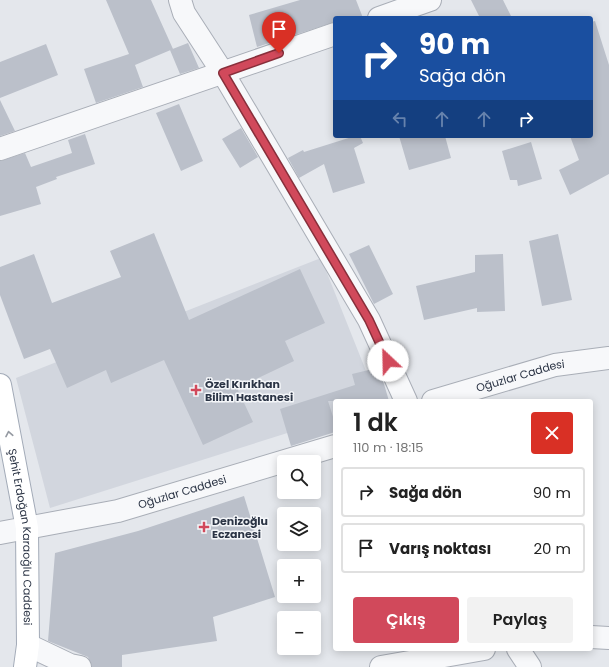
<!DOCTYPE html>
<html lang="tr">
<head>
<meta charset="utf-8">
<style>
  body { margin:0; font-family:Poppins,sans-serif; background:#f2f2f2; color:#222; height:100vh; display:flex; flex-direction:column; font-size:15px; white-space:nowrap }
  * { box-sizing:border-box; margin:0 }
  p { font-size:13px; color:#767676 }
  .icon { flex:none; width:22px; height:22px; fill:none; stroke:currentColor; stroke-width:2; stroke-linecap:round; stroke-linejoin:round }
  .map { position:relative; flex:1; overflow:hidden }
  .sheet { position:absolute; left:333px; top:399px; width:260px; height:252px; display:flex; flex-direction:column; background:#fff; border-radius:4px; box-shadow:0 2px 10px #0003 }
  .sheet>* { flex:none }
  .hud { position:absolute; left:333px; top:16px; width:260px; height:122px; border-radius:4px; box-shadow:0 2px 10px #0003; background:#1a4fa0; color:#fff; overflow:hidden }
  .controls { position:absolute; left:277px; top:455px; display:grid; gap:8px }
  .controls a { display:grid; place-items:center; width:44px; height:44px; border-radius:4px; background:#fff; box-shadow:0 2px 10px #0003; font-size:20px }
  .pin { position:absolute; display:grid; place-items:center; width:34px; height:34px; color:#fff; margin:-41px -17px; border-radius:50% 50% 50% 0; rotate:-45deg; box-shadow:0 0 4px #0007 }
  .pin .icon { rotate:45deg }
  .me { position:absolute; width:44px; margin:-22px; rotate:336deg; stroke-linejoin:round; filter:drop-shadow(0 0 3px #0008) }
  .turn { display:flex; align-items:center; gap:14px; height:84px; padding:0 20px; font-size:18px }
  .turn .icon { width:52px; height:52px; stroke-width:2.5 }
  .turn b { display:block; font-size:28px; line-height:34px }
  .lanes { display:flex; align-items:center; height:38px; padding:0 20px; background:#0003; justify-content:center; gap:20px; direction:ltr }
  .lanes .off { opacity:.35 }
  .round { display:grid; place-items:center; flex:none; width:42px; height:42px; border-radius:4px; background:#f2f2f2 }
  .summary { display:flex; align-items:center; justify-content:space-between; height:68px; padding:0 20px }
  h1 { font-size:24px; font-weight:600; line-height:30px }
  .button { display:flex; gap:8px; margin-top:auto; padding:8px 20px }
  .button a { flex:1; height:46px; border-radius:4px; background:#d1495b; color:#fff; font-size:16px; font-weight:600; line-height:46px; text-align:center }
  .button a+a { background:#f2f2f2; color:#222 }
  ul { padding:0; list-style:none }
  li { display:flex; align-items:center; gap:12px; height:50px; margin:0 8px 6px; padding:0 12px; border:2px solid #e0e0e0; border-radius:4px }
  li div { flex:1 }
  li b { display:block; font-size:15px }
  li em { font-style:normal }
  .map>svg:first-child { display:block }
  .built { fill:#d2d6de }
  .building { fill:#bbc0ca }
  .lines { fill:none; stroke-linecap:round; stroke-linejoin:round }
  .minor-casing { stroke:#a9aeb7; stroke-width:24 }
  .major-casing { stroke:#a3abb8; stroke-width:24 }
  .minor { stroke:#f7f8fa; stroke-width:22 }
  .major { stroke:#fff; stroke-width:22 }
  .oneway { stroke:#959aa2 }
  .route-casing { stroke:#882f3b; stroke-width:10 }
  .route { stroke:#d1495b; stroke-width:7 }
  .poi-dot { fill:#d1495b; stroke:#f4f6f9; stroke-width:1.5 }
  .labels { text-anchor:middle; stroke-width:3; stroke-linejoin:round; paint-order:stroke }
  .street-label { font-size:11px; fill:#2b3445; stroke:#f4f6f9 }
  .poi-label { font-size:11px; font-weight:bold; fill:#2b3445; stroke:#f4f6f9; text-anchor:start }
</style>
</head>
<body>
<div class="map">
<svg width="609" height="667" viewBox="0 0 609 667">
  <rect width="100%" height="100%" fill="#e4e7ec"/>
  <path class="built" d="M 321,258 L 378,401 L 335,401 L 335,418 L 50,508 L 16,378 Z"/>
  <path class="building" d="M 106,0 L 151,0 L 173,49 L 135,65 L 143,87 L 96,103 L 84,69 L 129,54 Z
    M 300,0 L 356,0 L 363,18 L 335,18 L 335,22 L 257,47 L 249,15 Z
    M 471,0 L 503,0 L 512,18 L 480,18 Z
    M 595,21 L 609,65 L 609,174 L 570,195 L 559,170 L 579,160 L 570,136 L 591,136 L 591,22 Z
    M 188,43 L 199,68 L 180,74 L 170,50 Z
    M 46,44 L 58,75 L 0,98 L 0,62 Z
    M 0,100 L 15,131 L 0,136 Z
    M 179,104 L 203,161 L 181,171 L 156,113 Z
    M 241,128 L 258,157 L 240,168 L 222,139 Z
    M 85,134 L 95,164 L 56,177 L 57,179 L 36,187 L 41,204 L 0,216 L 0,161 L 25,153 L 31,167 L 72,153 L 68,140 Z
    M 355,136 L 360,136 L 363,143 L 354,148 L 365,183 L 333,193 L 324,164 L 299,178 L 288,158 L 303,150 L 304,152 Z
    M 399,136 L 445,136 L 451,158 L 409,170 Z
    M 531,142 L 542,179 L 518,186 L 517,180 L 510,180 L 502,151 Z
    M 154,233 L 189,320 L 300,269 L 325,323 L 285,341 L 294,361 L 237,388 L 253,422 L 203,445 L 164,360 L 111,383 L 106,370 L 67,388 L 50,349 L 24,359 L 0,295 L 0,267 L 34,254 L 52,303 L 121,277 L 110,251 Z
    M 558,234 L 572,300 L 542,306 L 529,241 Z
    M 369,245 L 393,294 L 374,304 L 349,254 Z
    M 503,254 L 505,311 L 477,312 L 477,308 L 424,320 L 416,286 L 475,272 L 475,255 Z
    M 377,368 L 384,384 L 389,401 L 328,401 L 335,423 L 335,432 L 291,446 L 280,409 L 355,385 L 352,374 Z
    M 244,496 L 275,597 L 213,617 L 217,641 L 122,655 L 122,667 L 92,667 L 88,657 L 48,641 L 55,553 L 138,531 Z"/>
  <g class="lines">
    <defs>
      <g id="minor">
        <path d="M 180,0 L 184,13 L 223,73 L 369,320 L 406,401"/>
        <path d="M 379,18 L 430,0"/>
        <path d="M 0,149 L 335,34"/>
        <path id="s1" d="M 433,401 L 555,365 L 609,358"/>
        <path id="s2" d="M 0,533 L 118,511 L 335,446"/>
        <path d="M 591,637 L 609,638"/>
        <path d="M 28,645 L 70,665 L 80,667"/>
        <path d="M 518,649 L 530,667"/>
        <path d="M 381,667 L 484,649"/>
      </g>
      <g id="major">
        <path id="s3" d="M 0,385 L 27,528 L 28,645 L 25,667"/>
      </g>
    </defs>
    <use href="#minor" class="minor-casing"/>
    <use href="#major" class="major-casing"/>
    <use href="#minor" class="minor"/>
    <use href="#major" class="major"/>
  </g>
  <defs><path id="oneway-chevron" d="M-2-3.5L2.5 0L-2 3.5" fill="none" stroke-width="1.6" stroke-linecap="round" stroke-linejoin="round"/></defs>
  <use class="oneway" href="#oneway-chevron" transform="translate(9 434) rotate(-101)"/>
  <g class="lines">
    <defs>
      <path id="route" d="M 279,53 L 223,73 L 369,320 L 388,361"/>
    </defs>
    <use href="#route" class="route-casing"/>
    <use href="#route" class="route"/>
  </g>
  <g class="poi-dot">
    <path d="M194 384h4v4h4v4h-4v4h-4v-4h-4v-4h4z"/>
    <path d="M202 521h4v4h4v4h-4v4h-4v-4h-4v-4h4z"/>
  </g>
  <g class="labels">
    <g class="street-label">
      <text dy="4" stroke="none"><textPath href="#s1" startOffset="91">Oğuzlar Caddesi</textPath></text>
      <text dy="4" stroke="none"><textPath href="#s2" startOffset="187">Oğuzlar Caddesi</textPath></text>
      <text dy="4" stroke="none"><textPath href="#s3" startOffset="154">Şehit Erdoğan Karaoğlu Caddesi</textPath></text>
    </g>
    <g class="poi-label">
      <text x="205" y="388">Özel Kırıkhan<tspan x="205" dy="13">Bilim Hastanesi</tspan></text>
      <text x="212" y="525">Denizoğlu<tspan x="212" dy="13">Eczanesi</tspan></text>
    </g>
  </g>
</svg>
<div class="controls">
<a><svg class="icon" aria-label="search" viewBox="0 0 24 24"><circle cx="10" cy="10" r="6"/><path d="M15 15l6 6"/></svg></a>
<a><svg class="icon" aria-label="layers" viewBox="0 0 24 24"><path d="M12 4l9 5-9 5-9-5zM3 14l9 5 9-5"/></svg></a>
<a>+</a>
<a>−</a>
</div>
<div class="pin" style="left:279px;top:53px;background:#d93025"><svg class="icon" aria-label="arrive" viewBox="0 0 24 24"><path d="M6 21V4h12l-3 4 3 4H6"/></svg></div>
<svg class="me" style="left:388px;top:361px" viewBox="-20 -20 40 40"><circle r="19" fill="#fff"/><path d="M0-13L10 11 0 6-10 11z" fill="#d1495b"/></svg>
<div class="hud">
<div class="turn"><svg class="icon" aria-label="right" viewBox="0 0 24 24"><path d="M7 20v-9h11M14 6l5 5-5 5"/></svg><div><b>90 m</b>Sağa dön</div></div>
<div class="lanes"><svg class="icon off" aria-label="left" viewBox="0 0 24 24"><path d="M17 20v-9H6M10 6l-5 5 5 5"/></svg><svg class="icon off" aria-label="ahead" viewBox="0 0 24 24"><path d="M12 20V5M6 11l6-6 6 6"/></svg><svg class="icon off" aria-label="ahead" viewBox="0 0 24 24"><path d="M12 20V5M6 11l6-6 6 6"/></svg><svg class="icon" aria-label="right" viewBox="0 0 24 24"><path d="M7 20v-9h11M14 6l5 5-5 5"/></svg></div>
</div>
<section class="sheet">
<div class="summary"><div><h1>1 dk</h1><p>110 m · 18:15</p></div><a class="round" style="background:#d93025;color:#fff"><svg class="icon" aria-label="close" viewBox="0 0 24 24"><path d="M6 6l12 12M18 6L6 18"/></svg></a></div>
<ul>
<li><svg class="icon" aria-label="right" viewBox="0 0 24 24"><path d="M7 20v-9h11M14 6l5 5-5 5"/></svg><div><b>Sağa dön</b></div><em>90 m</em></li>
<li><svg class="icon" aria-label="arrive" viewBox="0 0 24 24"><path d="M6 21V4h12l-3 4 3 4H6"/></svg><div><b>Varış noktası</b></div><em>20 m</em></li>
</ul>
<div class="button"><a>Çıkış</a><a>Paylaş</a></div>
</section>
</div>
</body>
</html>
